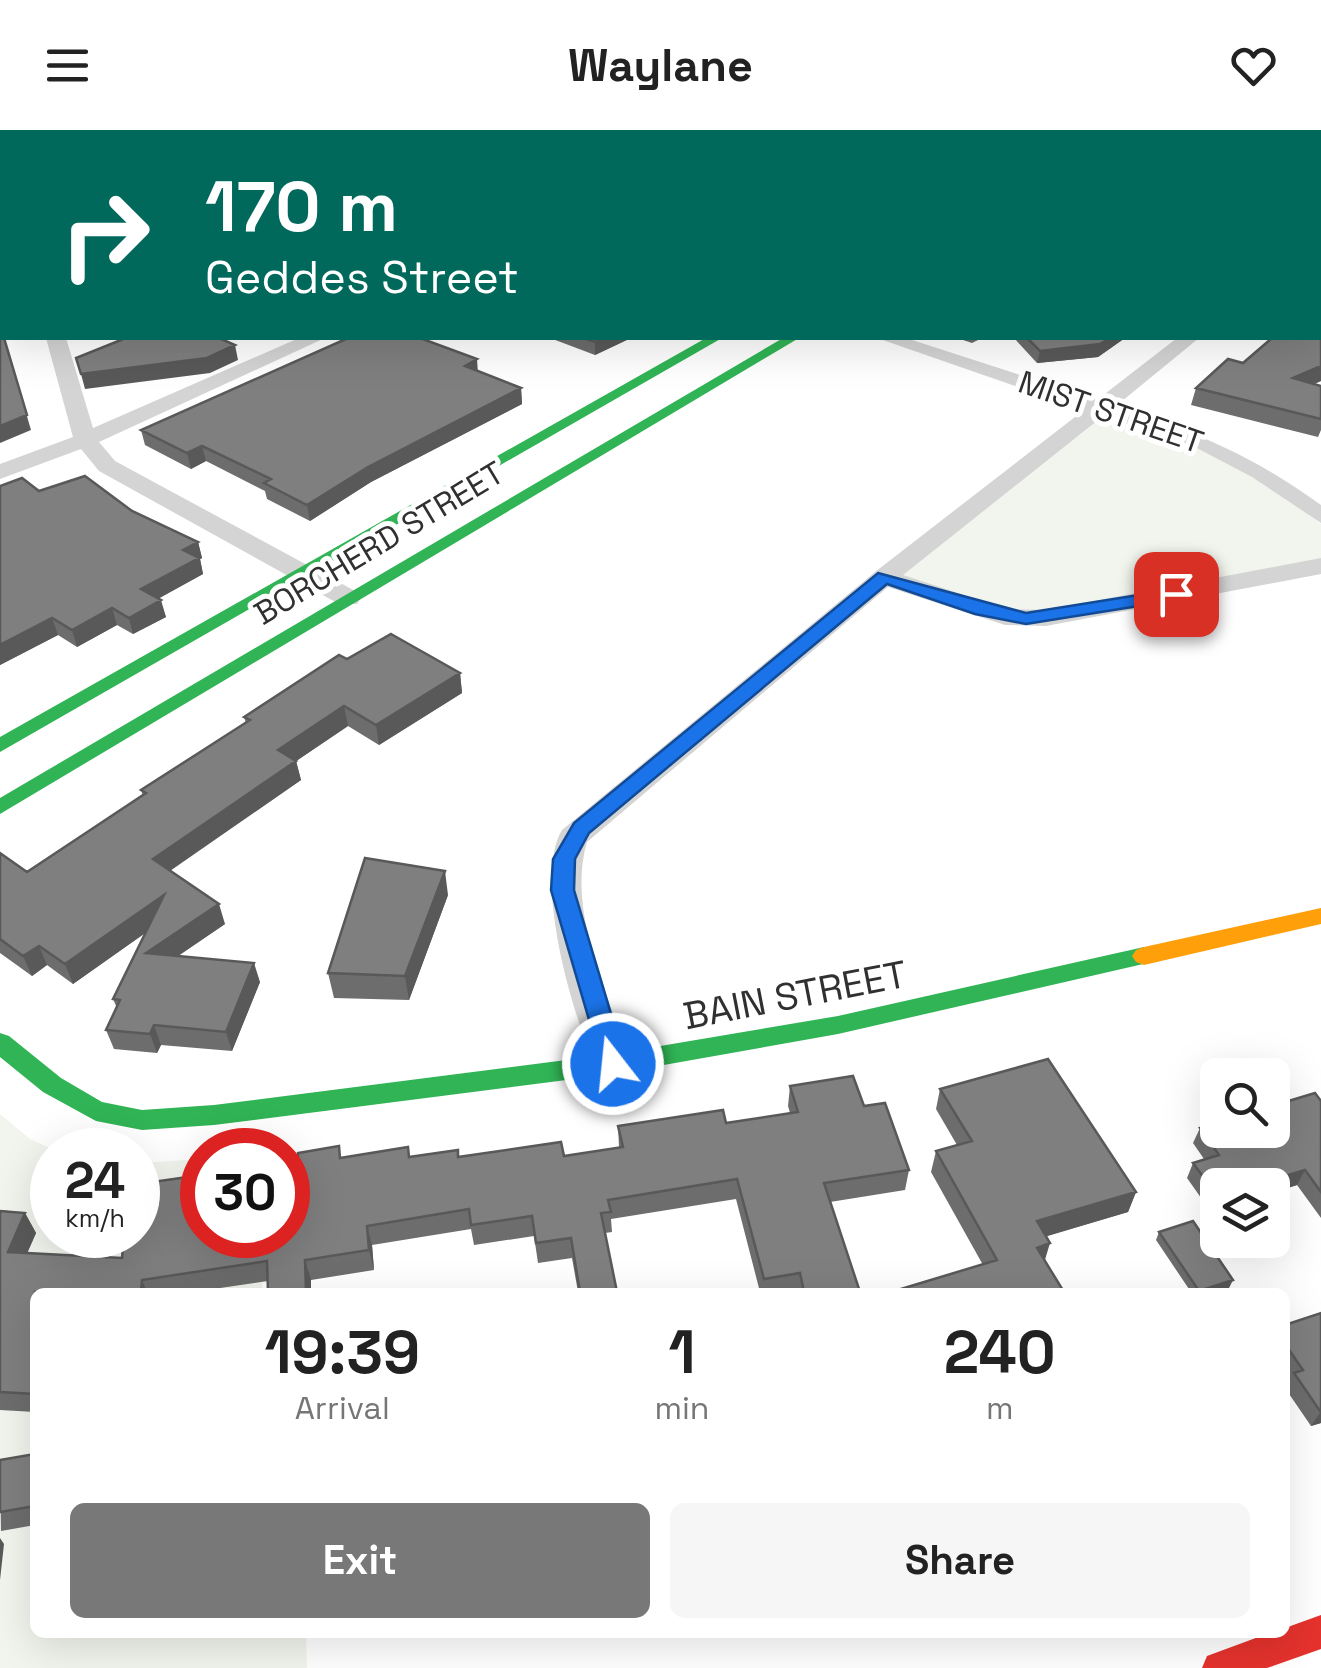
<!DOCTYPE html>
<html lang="en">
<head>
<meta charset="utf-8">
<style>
  body { margin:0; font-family:"Space Grotesk",sans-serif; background:#f6f6f6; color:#222; height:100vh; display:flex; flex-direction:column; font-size:38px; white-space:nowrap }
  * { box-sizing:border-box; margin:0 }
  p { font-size:32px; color:#767676 }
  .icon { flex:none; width:55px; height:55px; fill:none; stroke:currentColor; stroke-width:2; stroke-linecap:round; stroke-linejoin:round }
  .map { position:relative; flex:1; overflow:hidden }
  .side { position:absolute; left:30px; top:1158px; width:1260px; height:350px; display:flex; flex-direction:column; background:#fff; border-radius:15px; box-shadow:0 10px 40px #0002 }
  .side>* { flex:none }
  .guide { position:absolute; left:0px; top:0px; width:1322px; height:210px; box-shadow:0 10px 40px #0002; background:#00695c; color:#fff; overflow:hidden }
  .controls { position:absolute; left:1200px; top:928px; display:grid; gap:20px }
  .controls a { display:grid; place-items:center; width:90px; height:90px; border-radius:15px; background:#fff; box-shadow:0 10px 40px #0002; font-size:50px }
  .speed { position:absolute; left:30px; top:998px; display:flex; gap:20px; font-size:50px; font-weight:700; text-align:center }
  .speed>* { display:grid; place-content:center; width:130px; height:130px; border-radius:50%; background:#fff; box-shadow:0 10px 40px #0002; line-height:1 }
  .speed small { font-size:25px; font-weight:400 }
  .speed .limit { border:15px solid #d22; background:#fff; color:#111 }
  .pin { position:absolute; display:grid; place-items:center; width:85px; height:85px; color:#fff; margin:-42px; border-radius:20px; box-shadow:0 5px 15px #0006 }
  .me { position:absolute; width:110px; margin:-55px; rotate:344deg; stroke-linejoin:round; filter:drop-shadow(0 0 8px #0008) }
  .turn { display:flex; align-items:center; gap:35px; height:210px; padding:0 40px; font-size:45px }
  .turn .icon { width:130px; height:130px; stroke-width:2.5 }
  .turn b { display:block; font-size:70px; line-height:85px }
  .eta { display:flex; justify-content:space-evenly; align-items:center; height:170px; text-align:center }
  .eta b { font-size:60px; font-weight:600; line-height:70px }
  .primary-button { display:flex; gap:20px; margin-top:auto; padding:20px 40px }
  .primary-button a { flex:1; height:115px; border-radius:15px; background:#787878; color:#fff; font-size:40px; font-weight:600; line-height:115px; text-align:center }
  .primary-button a+a { background:#f6f6f6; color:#222 }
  header { display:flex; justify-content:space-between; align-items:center; height:130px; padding:0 40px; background:#fff; font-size:45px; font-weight:600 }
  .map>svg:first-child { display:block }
  .green { fill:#f1f5ed }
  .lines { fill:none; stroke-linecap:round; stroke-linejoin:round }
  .street { fill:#d4d4d4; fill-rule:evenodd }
  .fast { fill:#30b455; fill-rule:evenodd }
  .slow { fill:#ff9f0a; fill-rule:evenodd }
  .jam { fill:#e5322d; fill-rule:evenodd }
  .wall { fill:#6d6d6d }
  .shaded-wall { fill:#595959 }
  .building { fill:#7f7f7f; stroke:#595959; stroke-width:2.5 }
  .route { fill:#1a73e8; stroke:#114b97; stroke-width:2.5 }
  .labels { text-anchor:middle; stroke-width:10; stroke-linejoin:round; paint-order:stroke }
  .far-street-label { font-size:32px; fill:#303030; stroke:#fff }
  .street-label { font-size:38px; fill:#303030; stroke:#fff }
</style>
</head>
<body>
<header><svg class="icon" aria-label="menu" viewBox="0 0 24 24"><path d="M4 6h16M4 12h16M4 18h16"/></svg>Waylane<svg class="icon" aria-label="heart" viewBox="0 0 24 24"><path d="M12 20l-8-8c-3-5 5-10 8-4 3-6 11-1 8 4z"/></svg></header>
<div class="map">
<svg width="1321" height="1538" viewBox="0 0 1321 1538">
  <rect width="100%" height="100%" fill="#fff"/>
  <path class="green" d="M 1102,280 L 1196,311 L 1277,359 L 1321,394 L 1321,436 L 1017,492 L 895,444 Z
    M 0,984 L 30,1009 L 54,1020 L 52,1105 L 138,1105 L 138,1033 L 202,1029 L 202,1105 L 263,1105 L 262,1162 L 35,1162 L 35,1502 L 306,1503 L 307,1538 L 0,1538 Z"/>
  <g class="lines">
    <path class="street" d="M 0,0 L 13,0 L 14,2 L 2,6 Z
      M 331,0 L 347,0 L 347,2 L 331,2 Z
      M 1320,99 L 1321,99 L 1321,111 L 1320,111 Z
      M 46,208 L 66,208 L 93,298 L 299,208 L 325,208 L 99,312 L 115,331 L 357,462 L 361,468 L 357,474 L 339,474 L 99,341 L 81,319 L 0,349 L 0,334 L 73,307 Z
      M 877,208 L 906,208 L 1097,270 L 1177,208 L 1199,208 L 1116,276 C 1198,303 1250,324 1321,375 L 1321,393 L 1252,347 L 1193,316 L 1103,286 L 903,445 L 1007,479 L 1046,480 L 1321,428 L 1321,444 L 1046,496 L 1005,495 L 888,457 L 587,712 C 566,782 610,868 631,934 L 626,944 L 613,948 L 600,944 C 574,895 532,748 562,700 L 875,442 L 1084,280 Z"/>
    <path class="fast" d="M 706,208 L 722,208 L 0,622 L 0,607 Z
      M 783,208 L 799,208 L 0,684 L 0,668 Z
      M 1144,817 L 1152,820 L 1156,826 L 1152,832 L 838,904 L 613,944 L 214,995 L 142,1000 L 96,991 L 43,962 L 0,927 L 0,903 L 9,906 L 61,948 L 102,972 L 142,980 L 214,975 L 613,924 L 838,886 Z"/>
    <path class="slow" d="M 1321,778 L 1321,794 L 1144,835 L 1136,832 L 1132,826 L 1136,820 L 1144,817 Z"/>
    <path class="jam" d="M 1321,1485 L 1321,1519 L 1267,1538 L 1202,1538 L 1207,1526 L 1272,1502 L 1285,1502 L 1285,1498 Z"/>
  </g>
  <path class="wall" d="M 46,0 L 133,0 L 133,2 L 47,2 Z
    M 395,0 L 430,0 L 431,1 L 395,2 Z
    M 1321,138 L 1321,251 L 1314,254 L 1321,256 L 1321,300 L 1318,307 L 1191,275 L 1196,258 L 1243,233 L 1320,208 Z
    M 550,208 L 631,208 L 595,225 Z
    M 957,208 L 982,208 L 972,213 Z
    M 1014,208 L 1125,208 L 1098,227 L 1037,233 Z
    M 478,241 L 521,258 L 522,274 L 371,352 L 310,391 L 267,369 L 265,361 L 206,331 L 191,339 L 145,315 L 141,300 Z
    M 0,356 L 39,361 L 132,381 L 198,412 L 202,428 L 200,429 L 203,444 L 158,469 L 166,487 L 133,504 L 117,495 L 77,517 L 58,505 L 0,535 Z
    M 347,529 L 460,543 L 462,563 L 379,615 L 348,596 L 296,631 L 301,650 L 170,741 L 225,794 L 178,826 L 260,852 L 232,921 L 161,915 L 157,923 L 114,919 L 106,900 L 117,878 L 113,869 L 146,802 L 73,854 L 47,835 L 32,846 L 0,823 L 0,723 L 27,742 L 143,666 L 141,660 L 246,593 L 244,587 Z
    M 448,765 L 409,870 L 334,868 L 328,843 Z
    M 790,956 L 864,976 L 909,1040 L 905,1060 L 830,1072 L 860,1162 L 760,1162 L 736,1069 L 611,1089 L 612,1102 L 605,1103 L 617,1162 L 578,1162 L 572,1128 L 538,1133 L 534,1106 L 474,1115 L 471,1099 L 372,1115 L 374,1140 L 311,1150 L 311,1162 L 268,1162 L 268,1151 L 193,1162 L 35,1162 L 35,1282 L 0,1280 L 0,1080 L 25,1083 L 36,1103 L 27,1123 L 122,1128 L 342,1027 L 564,1026 L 619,1017 L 618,996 L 726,993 L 790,983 L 788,976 Z
    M 940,959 L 1136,1062 L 1128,1082 L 1046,1106 L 1045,1131 L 983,1135 L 931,1042 L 936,1021 L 957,1015 L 936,979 Z
    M 1321,971 L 1321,1088 L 1297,1055 L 1272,1063 L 1272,1055 L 1218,1055 L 1218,1080 L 1211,1082 L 1187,1048 L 1193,1033 L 1204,1029 L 1193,1013 L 1200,998 Z
    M 1159,1102 L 1229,1158 L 1214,1162 L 1191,1162 L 1156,1110 Z
    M 1321,1183 L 1321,1293 L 1311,1296 L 1285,1258 L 1290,1250 L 1285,1242 L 1285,1195 Z
    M 35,1324 L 35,1395 L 1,1401 L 0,1330 Z"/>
  <path class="shaded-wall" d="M 1005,0 L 1025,0 L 1021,2 L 1001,2 Z
    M 4,208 L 31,300 L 0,313 L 0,296 Z
    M 604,208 L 631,208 L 595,225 L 595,212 Z
    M 1110,208 L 1125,208 L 1098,227 L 1037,233 L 1040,221 Z
    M 235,215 L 238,230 L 210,243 L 85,259 L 81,244 Z
    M 477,229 L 478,244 L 465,236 Z
    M 1321,236 L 1321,251 L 1288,265 L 1293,248 Z
    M 521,258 L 522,274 L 371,352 L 310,391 L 307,375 L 368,337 Z
    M 202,316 L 206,331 L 191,339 L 187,323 Z
    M 198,412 L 202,428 L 200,429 L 203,444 L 146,475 L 141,459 L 183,420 Z
    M 161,470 L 166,487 L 133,504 L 129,488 Z
    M 112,478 L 117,495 L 77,517 L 72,500 Z
    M 52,488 L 58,505 L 0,535 L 0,515 Z
    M 460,543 L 462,563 L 379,615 L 376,595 Z
    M 344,576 L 348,596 L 283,640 L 278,620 Z
    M 296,631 L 301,650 L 159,748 L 153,729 Z
    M 445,741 L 448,765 L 409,870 L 405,846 Z
    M 164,765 L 171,785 L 73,854 L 65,834 Z
    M 219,774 L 225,794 L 153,843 L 146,823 Z
    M 39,816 L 47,835 L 32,846 L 23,826 Z
    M 254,833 L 260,852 L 232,921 L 226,902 Z
    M 154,895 L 161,915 L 157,923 L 150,904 Z
    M 1305,1040 L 1297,1055 L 1272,1063 L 1272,1055 L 1255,1055 Z
    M 1136,1062 L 1128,1082 L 1031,1111 L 1037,1091 Z
    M 1218,1067 L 1218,1080 L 1211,1082 Z
    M 25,1083 L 36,1103 L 19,1142 L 8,1122 Z
    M 367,1096 L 372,1115 L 374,1140 L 369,1120 Z
    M 1050,1113 L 1044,1133 L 1037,1118 Z
    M 305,1130 L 311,1150 L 311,1162 L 306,1162 Z
    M 142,1150 L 147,1162 L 141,1162 Z
    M 1233,1150 L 1229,1158 L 1214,1162 L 1198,1162 L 1199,1161 Z
    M 1321,1281 L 1321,1293 L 1311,1296 Z
    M 0,1408 L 4,1414 L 0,1450 Z"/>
  <path class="building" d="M 46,0 L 106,0 L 106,2 L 47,2 Z
    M 439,0 L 491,0 L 490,2 L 438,2 Z
    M 570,0 L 1005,0 L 1001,2 L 568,2 Z
    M 1189,0 L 1321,0 L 1321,54 L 1320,2 L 1186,2 Z
    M 309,1 L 309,2 L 255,2 L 256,2 Z
    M 1321,163 L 1321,236 L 1293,248 L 1321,256 L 1321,289 L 1196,258 L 1228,229 L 1243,233 L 1272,208 L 1320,208 Z
    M 0,192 L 2,208 L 4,208 L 27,285 L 0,296 Z
    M 119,208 L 219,208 L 235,215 L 207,228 L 81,244 L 76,228 L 121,210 Z
    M 348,208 L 420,208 L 477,229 L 465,236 L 521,258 L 368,337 L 307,375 L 264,353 L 271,349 L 202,316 L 187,323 L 141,300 Z
    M 583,208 L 604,208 L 595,212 Z
    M 1027,208 L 1110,208 L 1100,214 L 1040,221 Z
    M 85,346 L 132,381 L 198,412 L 183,420 L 199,428 L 141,459 L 161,470 L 129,488 L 112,478 L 72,500 L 52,488 L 0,515 L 0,356 L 22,348 L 39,361 Z
    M 391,504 L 460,543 L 376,595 L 344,576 L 278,620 L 296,631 L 153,729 L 219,774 L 146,823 L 254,833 L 226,902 L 154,895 L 150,904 L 106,900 L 120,870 L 113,869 L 164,765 L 65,834 L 39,816 L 23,826 L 0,809 L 0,723 L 27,742 L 146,663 L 141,660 L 250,590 L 244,587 L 339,525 L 347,529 Z
    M 365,728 L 445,741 L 405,846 L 328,843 Z
    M 1048,929 L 1136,1062 L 1037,1091 L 1050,1113 L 1037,1118 L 1064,1162 L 891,1162 L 997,1130 L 936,1021 L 972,1011 L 940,959 Z
    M 853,946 L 864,976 L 885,973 L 909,1040 L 824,1053 L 860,1162 L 804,1162 L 800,1143 L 764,1149 L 737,1049 L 608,1070 L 611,1082 L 601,1083 L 617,1162 L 580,1162 L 571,1108 L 536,1113 L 532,1086 L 471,1095 L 469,1079 L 367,1096 L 369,1120 L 305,1130 L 306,1162 L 268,1162 L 267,1131 L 142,1150 L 141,1162 L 35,1162 L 35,1264 L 0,1262 L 0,1081 L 25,1083 L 8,1122 L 122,1128 L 124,1105 L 138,1105 L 138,1054 L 202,1045 L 202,1105 L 288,1105 L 288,1029 L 298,1027 L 298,1023 L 339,1016 L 340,1028 L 408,1017 L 409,1027 L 458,1020 L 458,1027 L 561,1012 L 564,1026 L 623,1017 L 618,996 L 723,980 L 726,993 L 798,982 L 790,956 Z
    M 1315,963 L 1321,971 L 1321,1062 L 1305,1040 L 1255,1055 L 1218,1055 L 1218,1067 L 1193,1033 L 1219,1025 L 1200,998 L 1218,992 L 1218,1000 L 1272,1000 L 1272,976 Z
    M 1193,1091 L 1233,1150 L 1199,1161 L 1159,1102 Z
    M 1321,1183 L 1321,1281 L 1320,1281 L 1294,1243 L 1303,1240 L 1285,1214 L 1285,1195 Z
    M 35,1324 L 35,1376 L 0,1382 L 0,1330 Z"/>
  <path class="route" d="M 878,443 L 1026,483 L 1176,459 L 1185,464 L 1176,470 L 1026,494 L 975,484 L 887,454 L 589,703 L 575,729 L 574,760 L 626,934 L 622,941 L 604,941 L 551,760 L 553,729 L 574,693 Z"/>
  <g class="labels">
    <g class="far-street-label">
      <text transform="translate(1111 282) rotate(19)" y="11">MIST STREET</text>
      <text transform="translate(379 413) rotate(-31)" y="11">BORCHERD STREET</text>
    </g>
    <g class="street-label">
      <text transform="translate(795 865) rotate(-11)" y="13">BAIN STREET</text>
    </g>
  </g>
</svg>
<div class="controls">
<a><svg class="icon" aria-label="search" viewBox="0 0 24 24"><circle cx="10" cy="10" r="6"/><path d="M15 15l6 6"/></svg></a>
<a><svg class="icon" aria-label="layers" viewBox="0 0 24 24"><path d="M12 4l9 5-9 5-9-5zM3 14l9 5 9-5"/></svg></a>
</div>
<div class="speed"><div>24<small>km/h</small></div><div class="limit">30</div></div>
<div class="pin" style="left:1176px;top:464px;background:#d93025"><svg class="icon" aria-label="arrive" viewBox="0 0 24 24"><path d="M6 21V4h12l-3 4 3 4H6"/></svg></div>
<svg class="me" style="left:613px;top:934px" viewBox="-20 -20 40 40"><circle r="17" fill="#1a73e8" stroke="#fff" stroke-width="3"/><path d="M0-11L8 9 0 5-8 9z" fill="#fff"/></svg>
<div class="guide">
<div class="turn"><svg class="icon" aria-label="right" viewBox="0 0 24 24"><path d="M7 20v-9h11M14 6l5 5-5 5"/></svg><div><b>170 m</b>Geddes Street</div></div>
</div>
<section class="side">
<div class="eta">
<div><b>19:39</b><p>Arrival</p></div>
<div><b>1</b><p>min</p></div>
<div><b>240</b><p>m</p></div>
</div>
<div class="primary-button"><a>Exit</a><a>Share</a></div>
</section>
</div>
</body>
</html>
